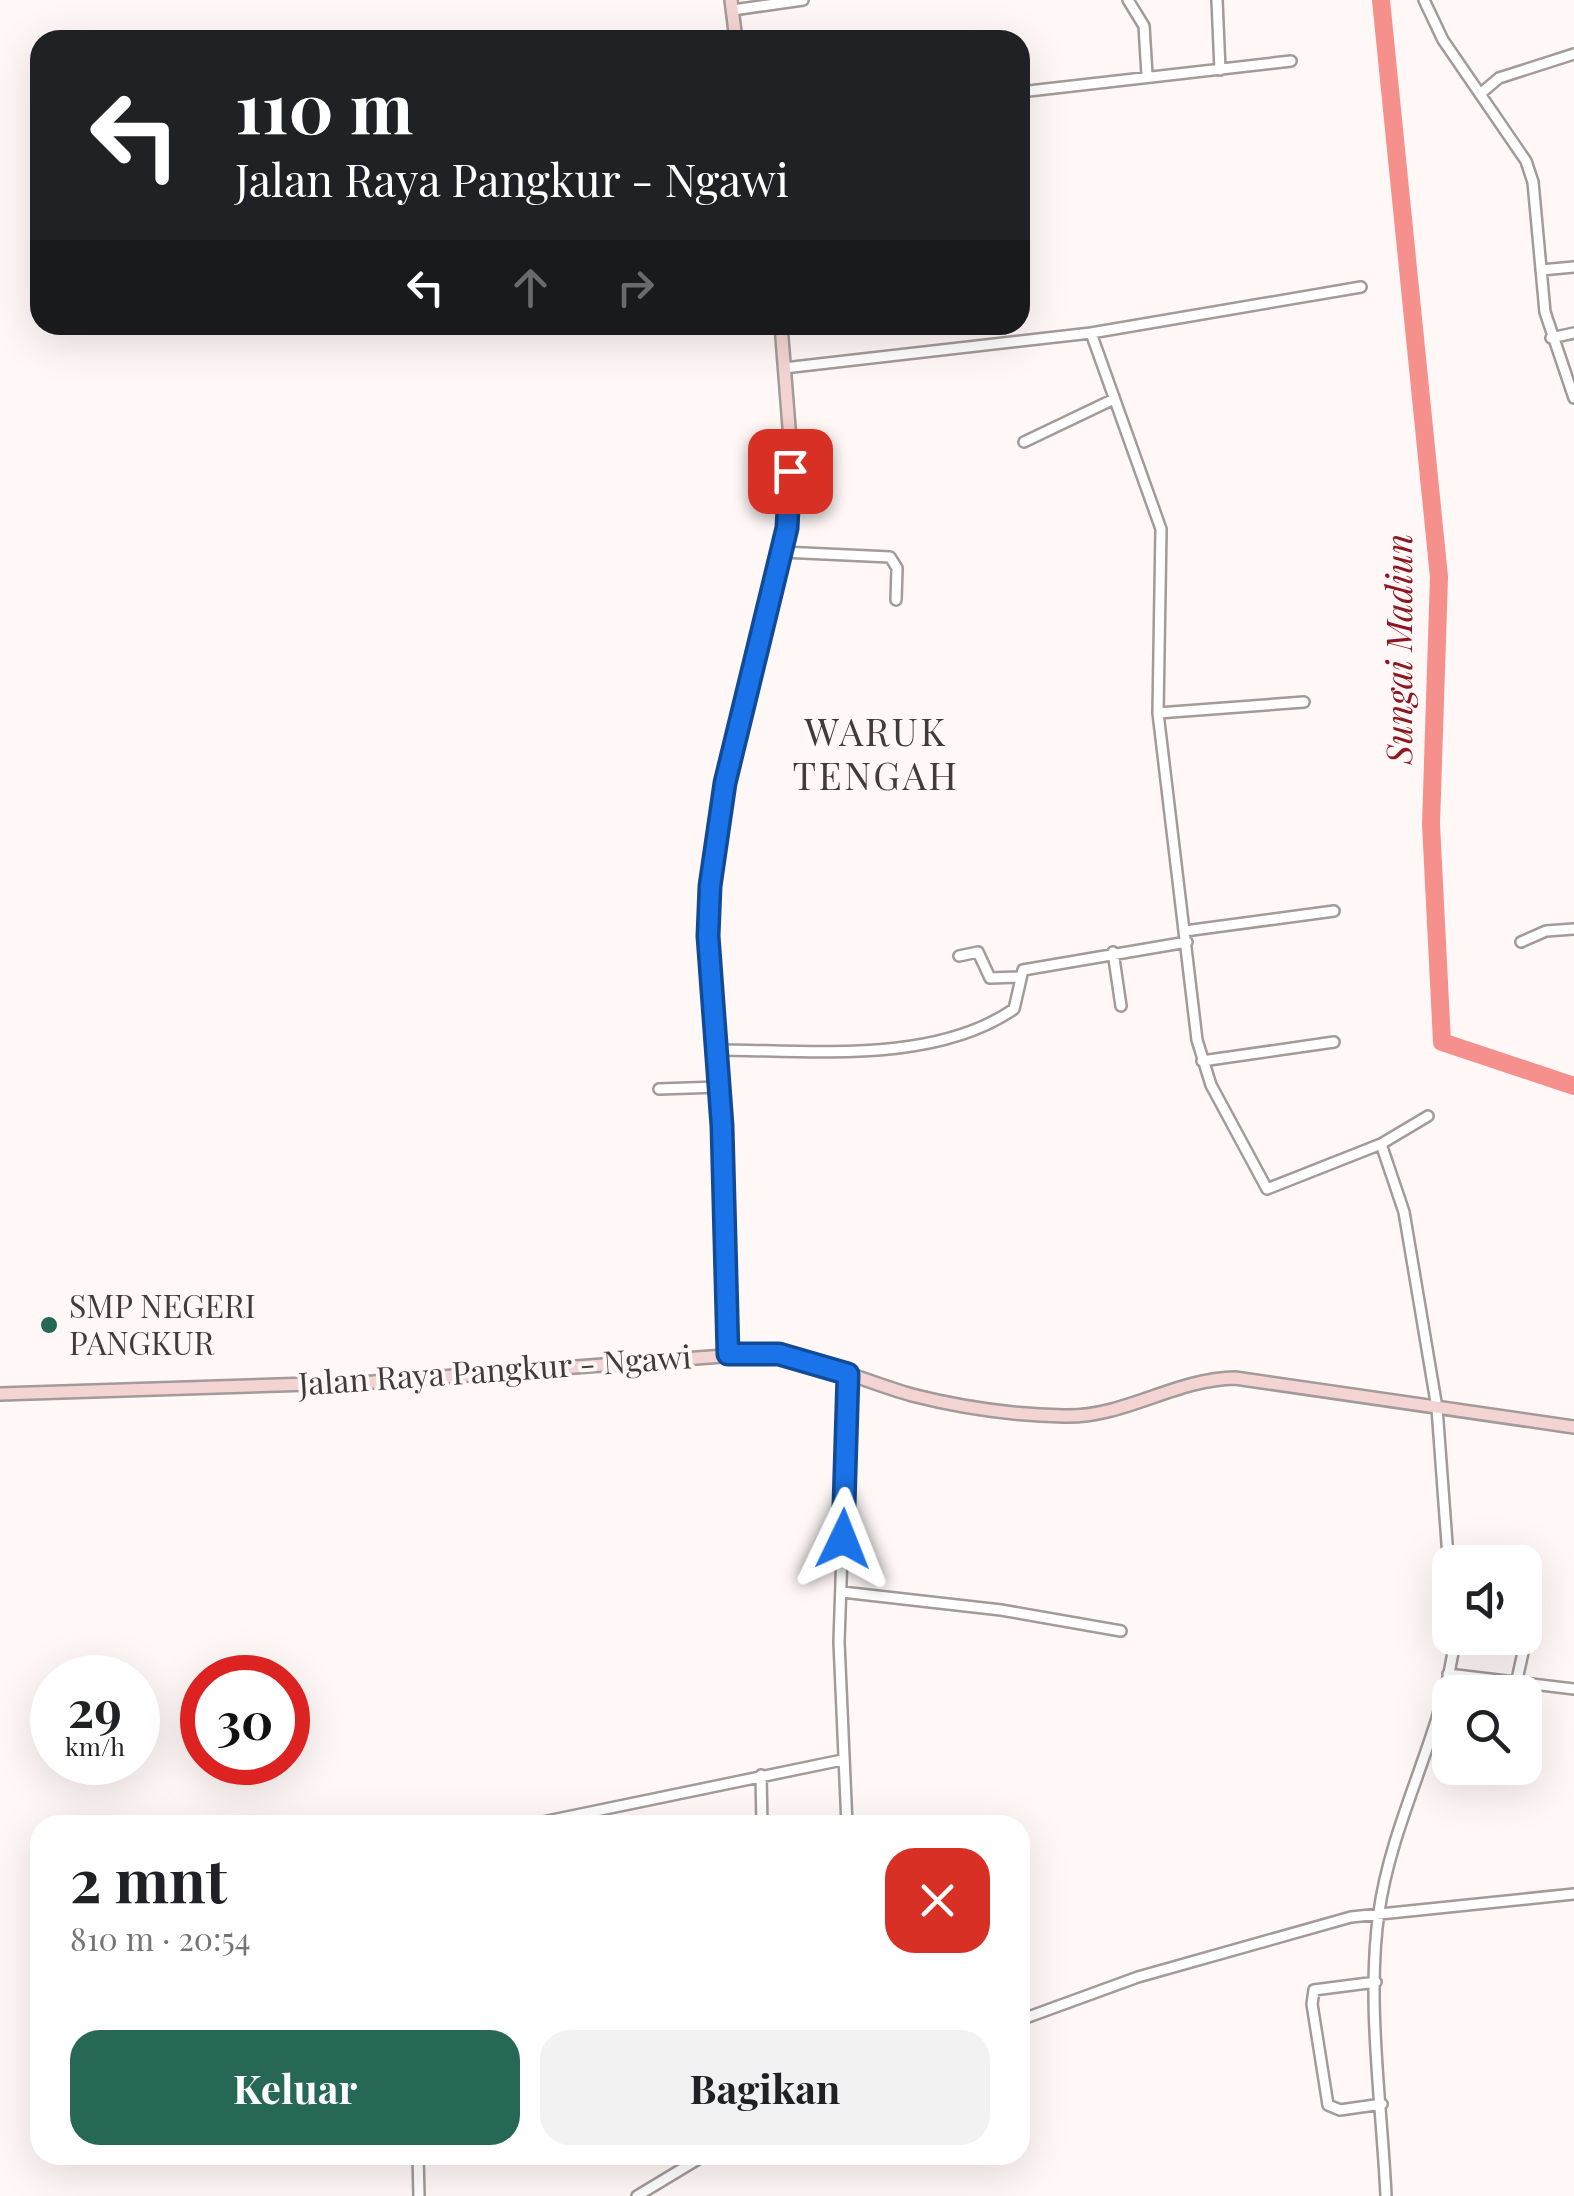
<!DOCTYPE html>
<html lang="id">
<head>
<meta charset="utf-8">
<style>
  body { margin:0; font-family:"Playfair Display",serif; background:#f2f2f2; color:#202124; height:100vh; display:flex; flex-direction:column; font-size:38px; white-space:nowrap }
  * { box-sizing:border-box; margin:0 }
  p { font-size:32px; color:#757577 }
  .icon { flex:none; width:55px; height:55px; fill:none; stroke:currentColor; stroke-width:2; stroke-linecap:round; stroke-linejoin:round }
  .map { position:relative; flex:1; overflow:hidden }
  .sheet { position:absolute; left:30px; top:1815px; width:1000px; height:350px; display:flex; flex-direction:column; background:#fff; border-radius:30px; box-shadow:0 10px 40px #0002 }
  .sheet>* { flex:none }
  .top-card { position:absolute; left:30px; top:30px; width:1000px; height:305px; border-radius:30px; box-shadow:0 10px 40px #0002; background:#202124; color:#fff; overflow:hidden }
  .buttons { position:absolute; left:1432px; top:1545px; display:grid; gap:20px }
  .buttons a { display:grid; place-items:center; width:110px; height:110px; border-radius:20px; background:#fff; box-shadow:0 10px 40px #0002; font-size:50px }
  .speed { position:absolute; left:30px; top:1655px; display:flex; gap:20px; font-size:50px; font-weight:700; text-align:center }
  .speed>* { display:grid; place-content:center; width:130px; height:130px; border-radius:50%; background:#fff; box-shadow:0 10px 40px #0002; line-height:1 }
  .speed small { font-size:25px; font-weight:400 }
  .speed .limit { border:15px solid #d22; background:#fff; color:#111 }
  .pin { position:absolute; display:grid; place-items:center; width:85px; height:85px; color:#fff; margin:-42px; border-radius:20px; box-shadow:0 5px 15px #0006 }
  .me { position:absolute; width:110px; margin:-55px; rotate:2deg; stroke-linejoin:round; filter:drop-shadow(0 0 8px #0008) }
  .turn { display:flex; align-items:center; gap:35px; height:210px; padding:0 40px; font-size:45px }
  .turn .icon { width:130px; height:130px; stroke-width:2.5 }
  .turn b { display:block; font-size:70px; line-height:85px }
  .lanes { display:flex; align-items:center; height:95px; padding:0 40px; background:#0003; justify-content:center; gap:50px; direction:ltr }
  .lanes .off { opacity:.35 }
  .round { display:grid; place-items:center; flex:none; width:105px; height:105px; border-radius:30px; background:#f2f2f2 }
  .head { display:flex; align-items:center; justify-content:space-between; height:170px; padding:0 40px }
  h1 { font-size:60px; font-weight:700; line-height:75px }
  .button { display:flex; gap:20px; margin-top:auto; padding:20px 40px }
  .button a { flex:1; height:115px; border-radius:30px; background:#266755; color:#fff; font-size:40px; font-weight:700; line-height:115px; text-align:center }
  .button a+a { background:#f2f2f2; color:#202124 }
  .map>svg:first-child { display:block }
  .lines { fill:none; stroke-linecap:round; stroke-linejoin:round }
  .river { stroke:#f5908c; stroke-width:18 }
  .street-casing { stroke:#a39a9a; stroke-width:14 }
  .secondary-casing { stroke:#a39a9a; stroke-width:16 }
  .street { stroke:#fff; stroke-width:9 }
  .secondary { stroke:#f4d4d3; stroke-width:11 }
  .route-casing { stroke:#114b97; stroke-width:25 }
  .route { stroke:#1a73e8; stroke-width:18 }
  .poi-dot { fill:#266755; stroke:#fff8f7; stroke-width:4 }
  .labels { text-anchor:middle; stroke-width:8; stroke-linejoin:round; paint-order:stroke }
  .poi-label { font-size:32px; fill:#403c3c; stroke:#fff8f7; text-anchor:start }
  .street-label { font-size:32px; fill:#403c3c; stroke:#fff8f7 }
  .water-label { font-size:35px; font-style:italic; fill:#8e1623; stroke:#fff8f7 }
  .quarter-label { font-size:38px; letter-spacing:2.5px; fill:#403c3c; stroke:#fff8f7 }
</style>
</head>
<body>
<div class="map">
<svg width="1574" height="2196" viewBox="0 0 1574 2196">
  <rect width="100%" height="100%" fill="#fff8f7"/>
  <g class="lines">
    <path class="river" d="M 1381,0 L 1439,577 L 1431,824 L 1442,1042 L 1574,1086"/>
    <defs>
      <path id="street" d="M 1128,0 L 1144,26 L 1147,75
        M 1217,0 L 1220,70
        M 1424,0 L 1443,40 L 1526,161 L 1533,182 L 1545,312 L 1574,398
        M 733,10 L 803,0
        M 1020,92 L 1291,61
        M 1480,94 L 1499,78 L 1574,54
        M 1541,270 L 1574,267
        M 1091,333 L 1161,529 L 1158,713 L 1197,1040 L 1211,1085 L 1267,1189 L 1381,1144 L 1404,1212 L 1437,1408 L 1450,1584
        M 1551,338 L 1574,333
        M 784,368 L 1091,333 L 1361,287
        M 1024,442 L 1114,399
        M 782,552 L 890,557 L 897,568 L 896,600
        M 1158,713 L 1304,702
        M 1185,931 L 1334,911
        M 1521,942 L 1546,931 L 1574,929
        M 1113,952 L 1121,1006
        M 959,956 L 978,952 L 990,978 L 1018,977
        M 715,1050 C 808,1050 933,1065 1014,1009 L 1023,970 L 1187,942
        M 1202,1061 L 1334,1042
        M 659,1089 L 719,1087
        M 1381,1144 L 1428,1116
        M 842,1592 L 1001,1610 L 1121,1631
        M 1448,1674 L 1574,1689
        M 1516,1684 L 1526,1639
        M 761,1775 L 762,1825
        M 528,1825 L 842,1760
        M 847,1825 L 839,1642 L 848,1374
        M 1376,1982 L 1314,1990 L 1312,2004 L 1328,2105 L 1340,2110 L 1382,2104
        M 1020,2020 L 1138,1977 L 1351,1917 L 1574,1894
        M 418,2155 L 419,2196
        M 637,2196 L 705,2155
        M 1386,2196 C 1382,2106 1366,2001 1379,1912 C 1392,1818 1444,1732 1455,1638"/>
      <path id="secondary" d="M 731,0 L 736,40
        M 728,1354 L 722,1126 L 708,936 L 710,887 L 725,783 L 787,528 L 790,440 L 781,325
        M 0,1394 L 373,1382 L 765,1353 C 816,1358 863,1381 912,1395 C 959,1407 1015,1415 1064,1416 C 1123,1418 1175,1379 1235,1378 L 1574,1427"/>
    </defs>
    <use href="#street" class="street-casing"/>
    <use href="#secondary" class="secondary-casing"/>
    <use href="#street" class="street"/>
    <use href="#secondary" class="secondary"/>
  </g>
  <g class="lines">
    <defs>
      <path id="route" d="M 790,471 L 787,528 L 725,783 L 710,886 L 708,936 L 722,1126 L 728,1354 L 779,1354 L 848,1374 L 843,1539"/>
    </defs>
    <use href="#route" class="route-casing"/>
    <use href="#route" class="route"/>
  </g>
  <circle class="poi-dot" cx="49" cy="1325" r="10"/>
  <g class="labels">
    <g class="poi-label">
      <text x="69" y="1318">SMP NEGERI<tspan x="69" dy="37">PANGKUR</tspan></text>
    </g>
    <g class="street-label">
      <text transform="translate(495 1371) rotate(-4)" y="11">Jalan Raya Pangkur - Ngawi</text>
    </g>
    <g class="water-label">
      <text transform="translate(1400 649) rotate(-90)" y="12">Sungai Madiun</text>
    </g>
    <g class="quarter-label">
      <text x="876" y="746">WARUK<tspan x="876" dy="44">TENGAH</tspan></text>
    </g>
  </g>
</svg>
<div class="buttons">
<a><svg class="icon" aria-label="sound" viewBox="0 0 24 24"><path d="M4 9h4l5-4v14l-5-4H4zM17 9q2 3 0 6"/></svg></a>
<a><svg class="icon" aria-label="search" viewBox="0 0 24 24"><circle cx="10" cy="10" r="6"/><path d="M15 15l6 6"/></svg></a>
</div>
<div class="speed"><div>29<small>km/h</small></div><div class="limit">30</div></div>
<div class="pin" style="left:790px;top:471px;background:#d93025"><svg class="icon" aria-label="arrive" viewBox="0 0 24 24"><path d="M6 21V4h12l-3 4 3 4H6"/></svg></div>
<svg class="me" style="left:843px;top:1539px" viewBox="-20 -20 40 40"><path d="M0-17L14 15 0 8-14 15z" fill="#1a73e8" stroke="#fff" stroke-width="4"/></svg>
<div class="top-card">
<div class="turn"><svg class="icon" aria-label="left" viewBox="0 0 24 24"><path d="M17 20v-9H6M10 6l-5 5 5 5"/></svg><div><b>110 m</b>Jalan Raya Pangkur - Ngawi</div></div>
<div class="lanes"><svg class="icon" aria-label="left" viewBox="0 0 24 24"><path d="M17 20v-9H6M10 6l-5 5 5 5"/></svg><svg class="icon off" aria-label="ahead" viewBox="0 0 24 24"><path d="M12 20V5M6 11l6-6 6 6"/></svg><svg class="icon off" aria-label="right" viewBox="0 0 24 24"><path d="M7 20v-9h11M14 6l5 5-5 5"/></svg></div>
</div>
<section class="sheet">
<div class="head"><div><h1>2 mnt</h1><p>810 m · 20:54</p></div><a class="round" style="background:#d93025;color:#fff"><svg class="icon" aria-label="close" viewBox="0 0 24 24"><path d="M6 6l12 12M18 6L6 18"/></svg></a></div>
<div class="button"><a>Keluar</a><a>Bagikan</a></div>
</section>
</div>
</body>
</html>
